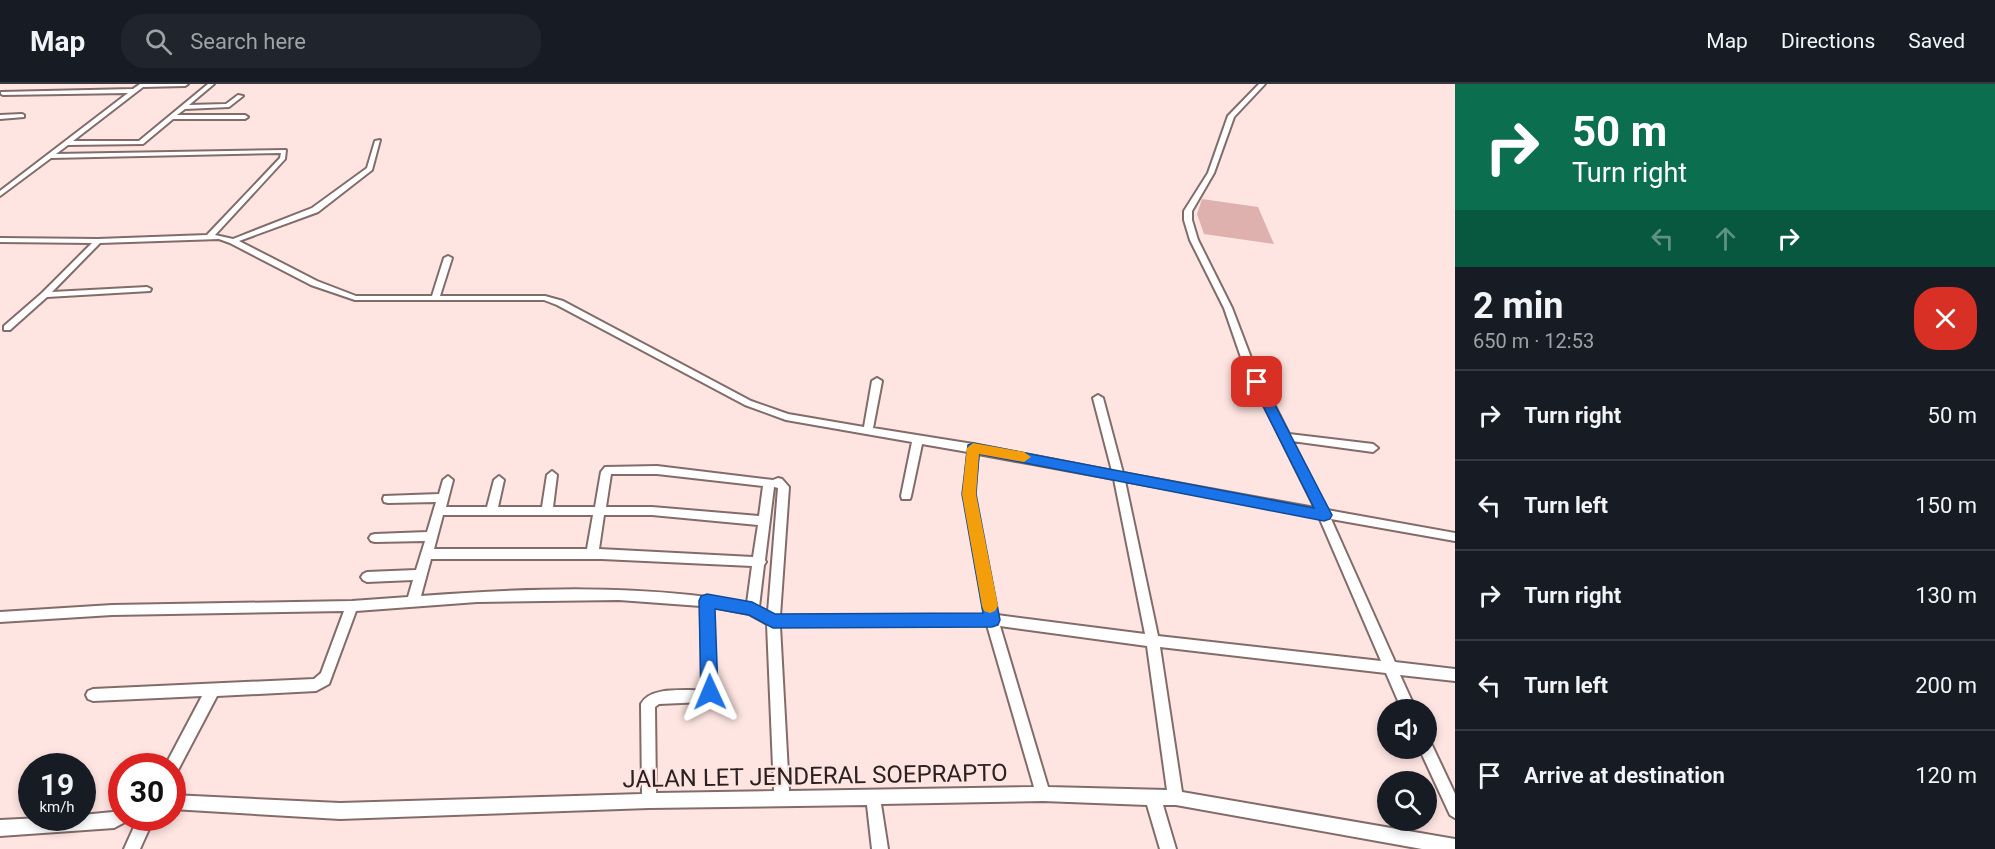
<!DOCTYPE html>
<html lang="en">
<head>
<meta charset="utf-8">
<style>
  body { margin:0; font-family:Roboto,sans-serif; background:#20242c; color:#f1f3f6; height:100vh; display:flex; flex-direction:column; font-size:22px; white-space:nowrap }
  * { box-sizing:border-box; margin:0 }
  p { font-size:20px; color:#9ea1a6 }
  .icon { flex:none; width:33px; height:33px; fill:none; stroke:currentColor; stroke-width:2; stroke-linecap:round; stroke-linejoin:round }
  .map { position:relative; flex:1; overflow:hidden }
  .panel { display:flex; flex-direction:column; background:#171b24; width:540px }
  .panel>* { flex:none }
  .top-card { background:#0b6e4f; color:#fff; overflow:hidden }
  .fabs { position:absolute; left:1377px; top:615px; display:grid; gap:12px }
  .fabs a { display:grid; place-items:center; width:60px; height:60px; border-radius:50%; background:#171b24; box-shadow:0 3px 9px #0003; font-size:30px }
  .speed { position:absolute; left:18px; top:669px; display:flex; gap:12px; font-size:30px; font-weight:700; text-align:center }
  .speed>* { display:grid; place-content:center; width:78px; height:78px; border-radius:50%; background:#171b24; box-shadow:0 3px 9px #0003; line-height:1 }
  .speed small { font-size:15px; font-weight:400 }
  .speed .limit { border:9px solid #d22; background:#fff; color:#111 }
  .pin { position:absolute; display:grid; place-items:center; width:51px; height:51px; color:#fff; margin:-26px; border-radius:12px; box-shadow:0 3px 9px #0006 }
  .me { position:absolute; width:66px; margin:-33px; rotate:359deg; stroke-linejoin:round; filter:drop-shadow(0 0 4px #0008) }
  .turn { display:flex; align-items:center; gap:21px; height:126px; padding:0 18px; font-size:27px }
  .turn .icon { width:78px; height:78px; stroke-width:2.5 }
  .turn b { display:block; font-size:42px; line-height:51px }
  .lanes { display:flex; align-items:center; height:57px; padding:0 18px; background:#0003; justify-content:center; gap:30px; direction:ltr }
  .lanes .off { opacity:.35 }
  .round { display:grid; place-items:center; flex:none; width:63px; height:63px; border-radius:24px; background:#20242c }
  .overview { display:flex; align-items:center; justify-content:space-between; height:102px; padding:0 18px }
  h1 { font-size:36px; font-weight:700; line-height:45px }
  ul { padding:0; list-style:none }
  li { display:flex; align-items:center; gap:18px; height:90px; padding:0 18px; border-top:2px solid #363941 }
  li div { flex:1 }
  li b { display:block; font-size:22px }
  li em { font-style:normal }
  header { display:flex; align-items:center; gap:36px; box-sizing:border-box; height:84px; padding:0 30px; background:#171b24; border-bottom:2px solid #363941 }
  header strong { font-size:28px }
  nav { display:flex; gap:33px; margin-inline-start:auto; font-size:21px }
  .search { width:420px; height:54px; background:#20242c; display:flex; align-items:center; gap:15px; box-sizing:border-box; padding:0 21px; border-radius:24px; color:#9ea1a6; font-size:22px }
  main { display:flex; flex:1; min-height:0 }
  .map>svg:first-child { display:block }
  .green { fill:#dfb1ae }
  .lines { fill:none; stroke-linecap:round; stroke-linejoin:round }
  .minor-casing { stroke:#826c6a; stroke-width:4 }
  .minor { fill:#fff; fill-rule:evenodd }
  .route { fill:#1a73e8; stroke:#114b97; stroke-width:1.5 }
  .slow { fill:#f59e0b }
  .labels { text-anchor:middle; stroke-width:4.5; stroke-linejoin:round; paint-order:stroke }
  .near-street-label { font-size:24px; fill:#2a2120; stroke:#fee5e2 }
</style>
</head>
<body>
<header>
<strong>Map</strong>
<div class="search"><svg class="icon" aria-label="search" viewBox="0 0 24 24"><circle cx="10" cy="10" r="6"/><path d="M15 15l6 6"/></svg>Search here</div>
<nav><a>Map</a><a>Directions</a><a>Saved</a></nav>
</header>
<main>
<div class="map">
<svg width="1455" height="765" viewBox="0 0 1455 765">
  <rect width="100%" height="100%" fill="#fee5e2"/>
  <path class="green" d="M 1202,115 L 1258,123 L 1274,160 L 1204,150 L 1197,130 Z"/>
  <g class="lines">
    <defs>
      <path id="minor" d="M 140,0 L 188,0 L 185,2 L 143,3 L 73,57 L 139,57 L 208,0 L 214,0 L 189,21 L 226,20 L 238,11 L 243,12 L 229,23 L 185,25 L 177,31 L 245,31 L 248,33 L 245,35 L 173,35 L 143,60 L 68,61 L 56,70 L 286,66 L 285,75 L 215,151 L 233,155 L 312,124 L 367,84 L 375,57 L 380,56 L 372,86 L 318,128 L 239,157 L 317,197 L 356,212 L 432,212 L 444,174 L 448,172 L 452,174 L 440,212 L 545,212 L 563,217 L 751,317 L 788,330 L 864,343 L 872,297 L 877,294 L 882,297 L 873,344 L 973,360 L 1112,387 L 1093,314 L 1098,311 L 1103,314 L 1123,389 L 1315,424 L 1243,279 L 1224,224 L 1190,156 L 1184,136 L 1184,127 L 1208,89 L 1228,32 L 1259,0 L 1265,0 L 1234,33 L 1214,89 L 1192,127 L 1192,136 L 1198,156 L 1232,224 L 1253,279 L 1289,350 L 1373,360 L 1378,364 L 1373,368 L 1292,357 L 1327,426 L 1455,449 L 1455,457 L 1331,435 L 1395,578 L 1455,585 L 1455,597 L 1400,591 L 1416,626 L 1402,626 L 1386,589 L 1160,563 L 1182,708 L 1455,755 L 1455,765 L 1422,765 L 1176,721 L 1163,721 L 1176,765 L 1160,765 L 1147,721 L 1043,717 L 881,720 L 888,765 L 872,765 L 867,721 L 649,724 L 340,735 L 172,725 L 172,711 L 340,719 L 642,710 L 641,620 C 650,602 685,607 702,606 L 701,522 L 619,516 L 477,518 L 356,527 L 329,600 L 316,607 L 217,612 L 177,688 L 172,690 L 172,682 L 165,682 L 202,612 L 93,617 L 88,615 L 86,611 L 88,607 L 93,605 L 314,595 L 321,589 L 344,527 L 112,531 L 0,538 L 0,528 L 112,521 L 352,517 L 408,513 L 413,496 L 367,498 L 363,496 L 361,493 L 363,490 L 367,488 L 416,486 L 425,457 L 375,458 L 371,457 L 369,454 L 371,451 L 375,450 L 427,448 L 436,418 L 388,419 L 384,418 L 383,415 L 384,412 L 439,410 L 443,396 L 448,392 L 453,396 L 446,423 L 487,423 L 494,396 L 499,392 L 504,396 L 498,423 L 542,423 L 547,391 L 552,387 L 557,391 L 553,423 L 595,423 L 601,388 L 605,383 L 657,382 L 773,396 L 778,394 L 782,395 L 789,403 L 780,532 L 985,531 L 964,410 L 968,368 L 922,360 L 911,412 L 910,415 L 902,415 L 901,412 L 912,358 L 786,336 L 745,321 L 557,221 L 544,216 L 355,216 L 311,201 L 230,159 L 219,155 L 100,159 L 52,208 L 147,203 L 151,205 L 150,207 L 47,213 L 10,246 L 4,246 L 4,242 L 42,209 L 92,159 L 0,158 L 0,154 L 98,155 L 207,151 L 280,74 L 281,69 L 51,74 L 0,112 L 0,107 L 128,9 L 3,11 L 1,10 L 1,8 L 133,5 ZM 978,370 L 1114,395 L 1145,550 L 997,531 L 974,410 ZM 611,390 L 657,390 L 763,402 L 759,432 L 652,423 L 606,423 ZM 1125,397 L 1319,433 L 1381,577 L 1158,552 ZM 774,403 L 778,404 L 768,528 L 759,523 L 764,481 L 766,478 L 765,476 ZM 443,431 L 593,431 L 587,465 L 434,465 ZM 604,431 L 652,431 L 758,441 L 753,473 L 599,465 ZM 431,475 L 602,475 L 752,482 L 747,519 C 640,500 529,504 421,512 ZM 713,523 L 749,530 L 767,540 L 774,707 L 656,709 L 655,623 L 659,620 L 704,618 L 714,614 L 716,610 ZM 987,541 L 1034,703 L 789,707 L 780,542 ZM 1000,542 L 1147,562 L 1167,706 L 1048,703 Z
        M 22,30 L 24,31 L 24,33 L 0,35 L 0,31 Z
        M 1426,657 L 1431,659 L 1455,710 L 1455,734 L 1450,731 L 1419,664 L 1426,664 Z
        M 122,725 L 122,734 L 129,734 L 127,737 L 114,744 L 0,752 L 0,736 L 41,734 L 82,734 L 82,731 L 113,728 Z
        M 138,734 L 154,734 L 140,765 L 124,765 Z"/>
    </defs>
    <use href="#minor" class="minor-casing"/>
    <use href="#minor" class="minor"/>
  </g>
  <path class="route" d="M 1257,294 L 1263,298 L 1332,431 L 1330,435 L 1324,437 L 979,370 L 976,410 L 1000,536 L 998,541 L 992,543 L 773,544 L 749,531 L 715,525 L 718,608 L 716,614 L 710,616 L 703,614 L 701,608 L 699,517 L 701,512 L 707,510 L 752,518 L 775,530 L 983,529 L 962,410 L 968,361 L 973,359 L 1314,424 L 1251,298 Z"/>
  <path class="slow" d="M 973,359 L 1024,368 L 1031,373 L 1024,378 L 979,370 L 976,410 L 998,522 L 995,527 L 990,529 L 984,527 L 982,522 L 962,410 L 967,364 Z"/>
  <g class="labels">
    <g class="near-street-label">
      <text transform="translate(815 692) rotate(-1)" y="8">JALAN LET JENDERAL SOEPRAPTO</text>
    </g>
  </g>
</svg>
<div class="fabs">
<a><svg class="icon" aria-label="sound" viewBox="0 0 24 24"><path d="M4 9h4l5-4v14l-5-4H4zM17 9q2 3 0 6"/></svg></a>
<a><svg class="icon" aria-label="search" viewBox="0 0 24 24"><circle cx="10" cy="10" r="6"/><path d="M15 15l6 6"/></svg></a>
</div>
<div class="speed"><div>19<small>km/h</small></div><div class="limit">30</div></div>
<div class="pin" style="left:1257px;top:298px;background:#d93025"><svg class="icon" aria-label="arrive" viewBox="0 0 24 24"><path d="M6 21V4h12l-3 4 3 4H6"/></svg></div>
<svg class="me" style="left:710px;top:608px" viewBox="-20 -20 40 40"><path d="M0-17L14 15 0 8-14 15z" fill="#1a73e8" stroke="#fff" stroke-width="4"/></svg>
</div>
<section class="panel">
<div class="top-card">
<div class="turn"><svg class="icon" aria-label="right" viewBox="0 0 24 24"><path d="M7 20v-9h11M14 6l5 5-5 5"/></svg><div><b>50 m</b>Turn right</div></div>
<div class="lanes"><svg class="icon off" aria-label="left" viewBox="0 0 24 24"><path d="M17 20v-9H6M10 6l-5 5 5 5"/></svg><svg class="icon off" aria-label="ahead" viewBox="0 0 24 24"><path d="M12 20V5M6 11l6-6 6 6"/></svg><svg class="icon" aria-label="right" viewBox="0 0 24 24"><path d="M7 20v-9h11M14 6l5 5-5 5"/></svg></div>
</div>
<div class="overview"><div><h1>2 min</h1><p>650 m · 12:53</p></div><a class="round" style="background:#d93025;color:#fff"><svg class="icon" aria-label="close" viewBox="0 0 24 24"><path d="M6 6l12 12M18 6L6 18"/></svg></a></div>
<ul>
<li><svg class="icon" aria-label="right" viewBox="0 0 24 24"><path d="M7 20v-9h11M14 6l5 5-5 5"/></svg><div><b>Turn right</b></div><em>50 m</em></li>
<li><svg class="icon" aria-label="left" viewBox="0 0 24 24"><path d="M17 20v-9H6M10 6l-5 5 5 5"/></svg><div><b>Turn left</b></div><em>150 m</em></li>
<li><svg class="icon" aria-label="right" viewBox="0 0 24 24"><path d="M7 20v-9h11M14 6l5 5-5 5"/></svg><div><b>Turn right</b></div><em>130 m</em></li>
<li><svg class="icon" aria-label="left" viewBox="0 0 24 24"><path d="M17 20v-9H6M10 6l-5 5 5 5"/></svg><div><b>Turn left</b></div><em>200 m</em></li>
<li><svg class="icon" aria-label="arrive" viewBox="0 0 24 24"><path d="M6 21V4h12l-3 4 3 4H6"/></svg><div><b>Arrive at destination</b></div><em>120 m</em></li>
</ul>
</section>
</main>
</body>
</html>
